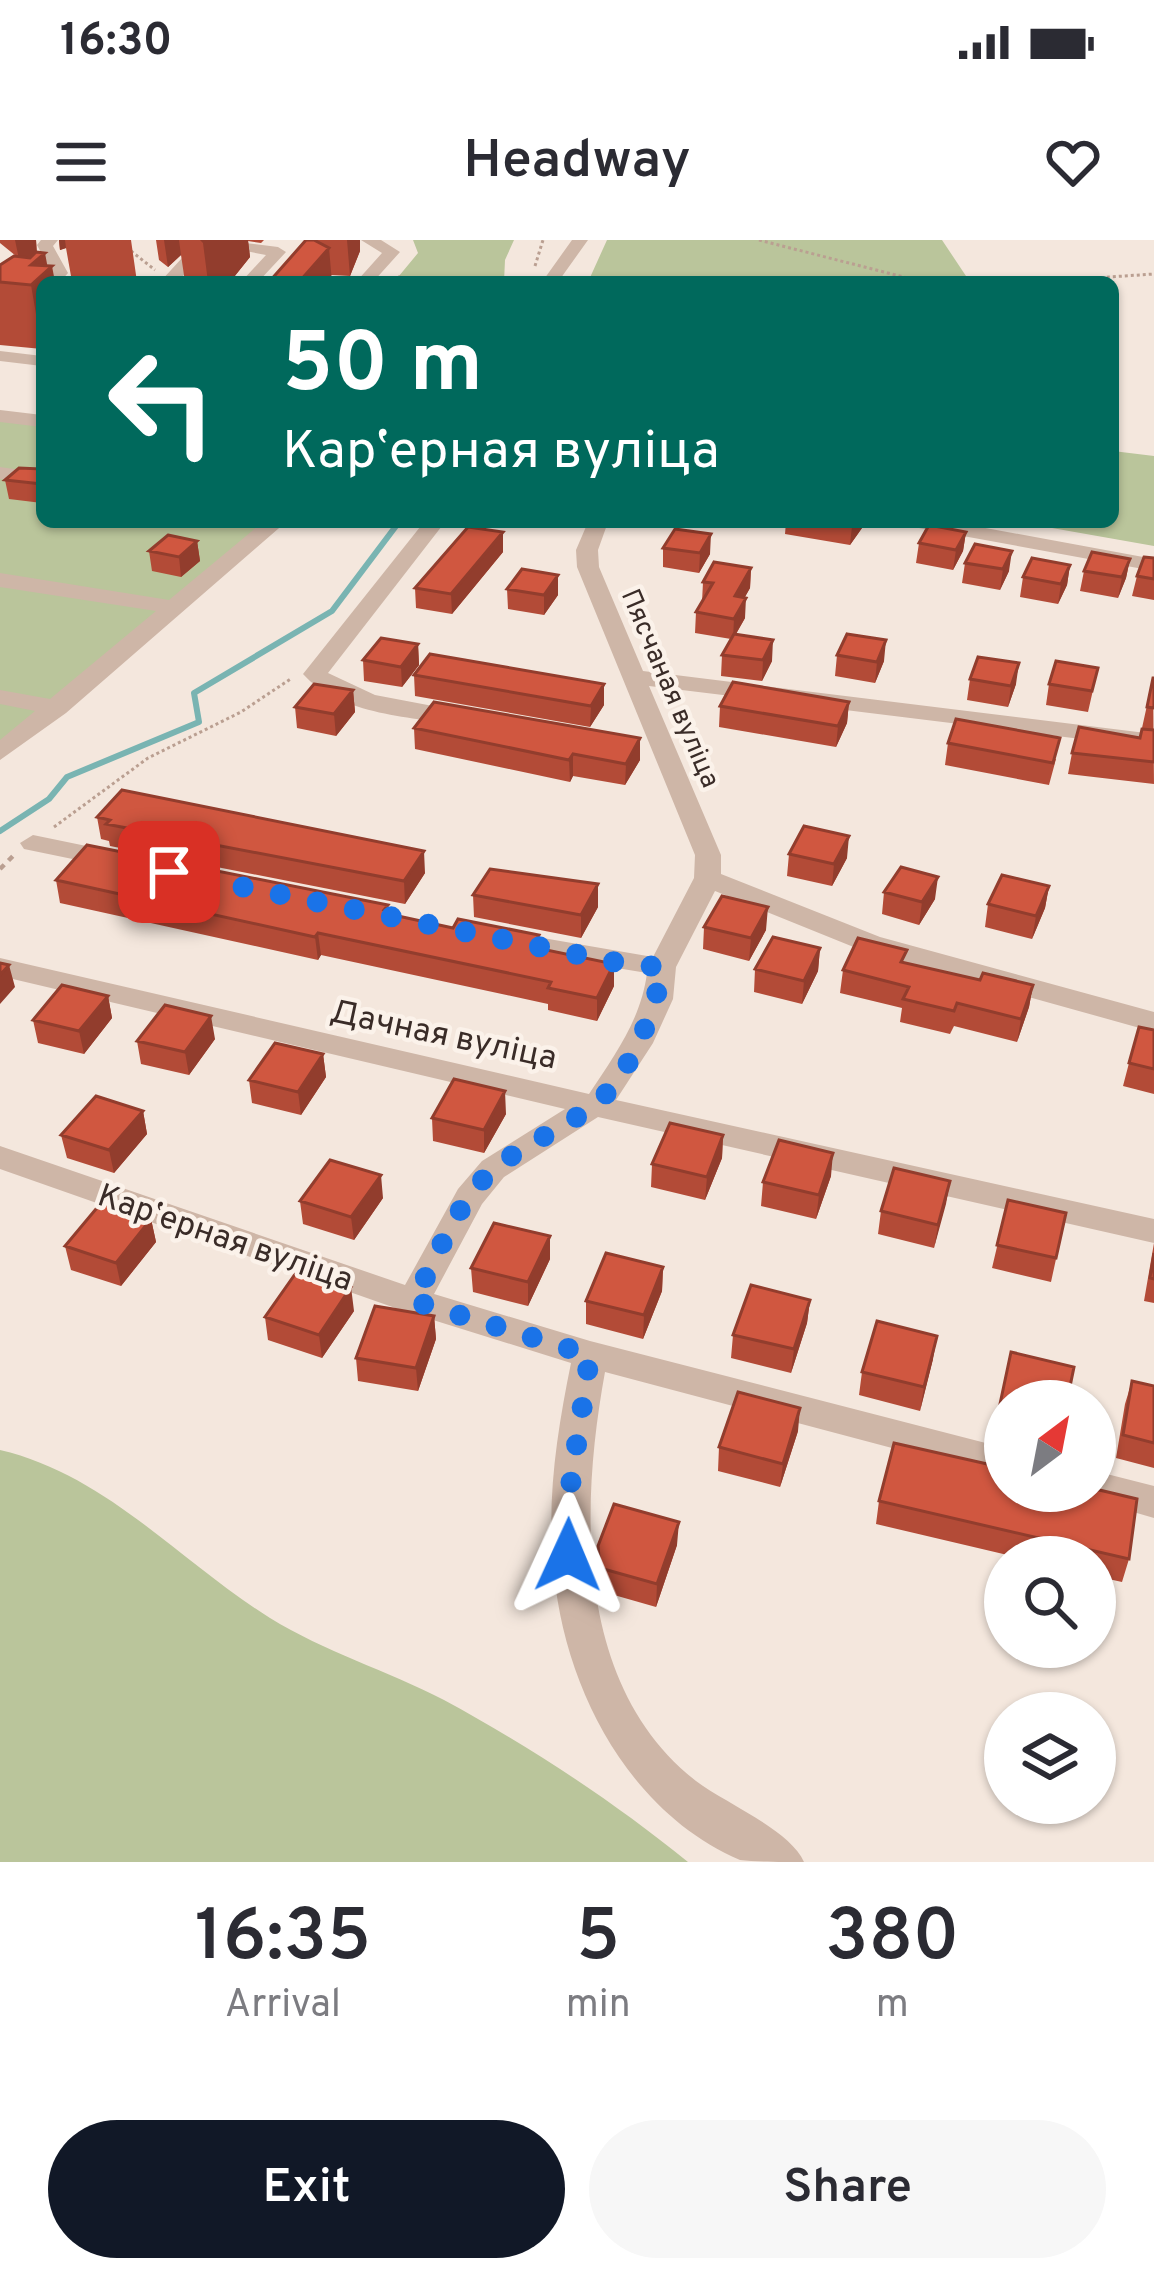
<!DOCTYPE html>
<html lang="en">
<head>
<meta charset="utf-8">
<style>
  body { margin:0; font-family:Overpass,sans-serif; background:#f7f7f7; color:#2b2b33; height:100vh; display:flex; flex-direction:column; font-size:45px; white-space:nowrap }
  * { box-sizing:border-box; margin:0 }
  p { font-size:39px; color:#7c7c81 }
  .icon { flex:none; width:66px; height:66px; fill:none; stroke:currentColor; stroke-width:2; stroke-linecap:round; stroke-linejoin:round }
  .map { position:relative; height:1622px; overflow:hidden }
  .panel { display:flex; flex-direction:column; background:#fff; flex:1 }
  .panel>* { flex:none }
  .hud { position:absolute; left:36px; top:36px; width:1083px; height:252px; border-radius:18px; box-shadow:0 3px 9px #0004; background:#00695c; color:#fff; overflow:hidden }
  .needle { width:78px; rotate:32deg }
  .fabs { position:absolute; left:984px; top:1140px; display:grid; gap:24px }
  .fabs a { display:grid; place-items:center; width:132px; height:132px; border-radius:50%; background:#fff; box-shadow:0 3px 9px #0004; font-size:60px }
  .pin { position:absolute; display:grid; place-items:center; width:102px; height:102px; color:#fff; margin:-51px; border-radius:24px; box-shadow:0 6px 18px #0006 }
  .me { position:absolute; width:132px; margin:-66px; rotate:1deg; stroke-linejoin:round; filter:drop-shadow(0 0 9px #0008) }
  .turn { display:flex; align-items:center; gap:42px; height:252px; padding:0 48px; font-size:54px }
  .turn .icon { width:156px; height:156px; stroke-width:2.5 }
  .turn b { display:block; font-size:84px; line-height:102px }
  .eta { display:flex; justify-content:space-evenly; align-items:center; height:204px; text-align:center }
  .eta b { font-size:72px; font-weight:600; line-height:84px }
  .primary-button { display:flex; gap:24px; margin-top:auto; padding:24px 48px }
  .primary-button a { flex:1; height:138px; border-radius:72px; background:#111827; color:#fff; font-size:48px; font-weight:600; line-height:138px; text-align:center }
  .primary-button a+a { background:#f7f7f7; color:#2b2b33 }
  .status { display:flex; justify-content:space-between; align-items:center; height:84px; padding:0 60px; background:#fff; direction:ltr }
  .status svg { height:33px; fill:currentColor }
  header { display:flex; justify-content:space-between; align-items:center; height:156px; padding:0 48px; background:#fff; font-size:54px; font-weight:600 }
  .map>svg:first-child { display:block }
  .green { fill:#bac59b }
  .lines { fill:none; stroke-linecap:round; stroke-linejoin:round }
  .stream { stroke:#79b4b2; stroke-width:6 }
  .path-far1 { stroke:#ba9f91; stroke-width:3; stroke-dasharray:3 3; stroke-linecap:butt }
  .path { stroke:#ba9f91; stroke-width:4.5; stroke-dasharray:6 6; stroke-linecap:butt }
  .minor { fill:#ceb6a7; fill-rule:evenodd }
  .wall { fill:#b34b37 }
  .shaded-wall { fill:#923d2d }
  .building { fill:#d05740; stroke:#923d2d; stroke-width:3 }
  .route { stroke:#1a73e8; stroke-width:21; stroke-dasharray:0 37.8 }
  .labels { text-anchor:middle; stroke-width:9; stroke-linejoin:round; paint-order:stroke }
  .far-street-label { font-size:27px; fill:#3a2c28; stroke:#fbf2ea }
  .street-label { font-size:33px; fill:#3a2c28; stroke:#fbf2ea }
</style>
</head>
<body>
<div class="status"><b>16:30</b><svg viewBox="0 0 49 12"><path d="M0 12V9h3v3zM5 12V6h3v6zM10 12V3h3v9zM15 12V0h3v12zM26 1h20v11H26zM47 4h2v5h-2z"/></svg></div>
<header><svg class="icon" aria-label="menu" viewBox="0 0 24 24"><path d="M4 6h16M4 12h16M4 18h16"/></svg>Headway<svg class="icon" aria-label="heart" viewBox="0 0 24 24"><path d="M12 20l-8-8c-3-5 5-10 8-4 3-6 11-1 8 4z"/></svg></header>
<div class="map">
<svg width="1154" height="1622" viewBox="0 0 1154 1622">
  <rect width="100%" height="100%" fill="#f4e7dd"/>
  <path class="green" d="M 413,0 L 514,0 L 505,20 L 504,42 L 394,42 L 418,13 Z
    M 607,0 L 942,0 L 970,42 L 588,42 Z
    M 0,177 L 42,181 L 42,282 L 268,282 L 0,503 Z
    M 1113,211 L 1154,216 L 1154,306 L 1018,282 L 1113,282 Z
    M 0,1210 C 107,1235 180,1322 270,1378 C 325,1412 386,1430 444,1460 C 529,1506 613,1561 688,1622 L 0,1622 Z"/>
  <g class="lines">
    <path class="stream" d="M 0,591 L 49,559 L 67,537 L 199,482 L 194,453 L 332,371 L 399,282"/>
    <path class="path-far1" d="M 759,0 L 923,42
      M 131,11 L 155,30
      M 535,26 L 543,0
      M 398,37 L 452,42
      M 1035,42 L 1154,34
      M 54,587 L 148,518 L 241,472 L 292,438"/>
    <path class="path" d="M 0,629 L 15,614"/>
    <path class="minor" d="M 41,0 L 58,0 L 53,6 L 68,33 L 60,42 L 42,42 L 51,32 L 37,5 Z
      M 220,0 L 278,7 L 286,12 L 258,42 L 241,42 L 266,15 L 220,6 Z
      M 361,0 L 381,0 L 400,12 L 373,42 L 356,42 L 382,13 Z
      M 572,0 L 588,0 L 558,42 L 542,42 Z
      M 215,7 L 223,12 L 212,23 L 193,26 L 177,42 L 160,42 L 182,18 L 202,15 Z
      M 0,111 L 42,116 L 42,126 L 0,121 Z
      M 0,170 L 42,175 L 42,187 L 0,182 Z
      M 0,227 L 42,233 L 42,245 L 0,239 Z
      M 263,282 L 286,282 L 66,473 L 0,520 L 0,500 L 35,471 L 0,464 L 0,450 L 50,459 L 156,371 L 0,347 L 0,333 L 169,360 Z
      M 424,282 L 445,282 L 328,433 L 375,455 L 475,474 L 478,479 L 466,486 C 414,477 341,476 303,434 Z
      M 588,282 L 608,282 L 598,310 L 599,327 L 643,431 L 1154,494 L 1154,508 L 649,446 L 721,615 L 721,634 L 880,697 L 1154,772 L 1154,792 L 861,710 L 715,651 L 676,727 L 673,759 L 653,803 L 616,860 L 1154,979 L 1154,1003 L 598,877 L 504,937 L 482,964 L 434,1054 L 590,1101 L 1005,1208 L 1005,1238 L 605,1132 C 580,1269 575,1446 696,1541 C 725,1563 790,1590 804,1622 C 786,1622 757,1622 740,1620 C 628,1572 565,1448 554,1333 C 546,1262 557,1192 571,1123 L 401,1070 L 0,929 L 0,906 L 405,1045 L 458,949 L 482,921 L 565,869 L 0,736 L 0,718 L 589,854 C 614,816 641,780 647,733 L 502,709 L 488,700 L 502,691 L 653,717 L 694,638 L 695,615 L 577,327 L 576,310 Z
      M 909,282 L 953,282 L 1154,319 L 1154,331 L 919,288 Z
      M 33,595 L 130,615 L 134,621 L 121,629 L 24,609 L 20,603 Z
      M 1095,1231 L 1154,1246 L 1154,1278 L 1082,1257 L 1079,1251 L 1095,1251 Z"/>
  </g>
  <path class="wall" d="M 0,0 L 36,0 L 42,109 L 0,105 L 0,25 L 16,16 L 0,3 Z
    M 59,0 L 131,0 L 137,42 L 71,36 L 66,8 L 60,10 Z
    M 156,0 L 264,0 L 261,3 L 248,1 L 250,17 L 230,42 L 185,42 L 181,15 L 168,27 L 159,20 Z
    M 306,0 L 360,0 L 360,11 L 350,36 L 331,35 L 332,42 L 269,42 Z
    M 42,206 L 42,263 L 9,259 L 5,240 L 41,229 Z
    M 786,282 L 862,282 L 862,288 L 850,305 L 785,294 Z
    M 503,292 L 503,312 L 452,374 L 416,368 L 415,348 Z
    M 966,292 L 963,311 L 953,330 L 916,323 L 919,303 Z
    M 197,301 L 200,321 L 181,337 L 152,331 L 149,311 Z
    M 663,308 L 710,314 L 699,333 L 663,327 Z
    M 1154,318 L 1154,360 L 1132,356 L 1137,336 Z
    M 1130,319 L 1126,338 L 1118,358 L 1080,351 L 1084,331 Z
    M 965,323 L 1009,331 L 1000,350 L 962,343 Z
    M 1070,325 L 1067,345 L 1058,364 L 1020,357 L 1023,337 Z
    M 751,328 L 750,348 L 744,358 L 745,378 L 736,394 L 772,421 L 762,441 L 721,436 L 722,415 L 731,399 L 695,393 L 696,372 L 702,362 L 703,342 Z
    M 558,335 L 558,355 L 544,375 L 508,369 L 507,349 Z
    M 418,404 L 419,425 L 402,447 L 364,441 L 363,420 Z
    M 837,415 L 884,421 L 875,443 L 835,436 Z
    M 1098,428 L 1088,472 L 1046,465 L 1049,444 Z
    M 414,435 L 604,444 L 604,465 L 590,487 L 415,456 Z
    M 1153,438 L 1154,544 L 1068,534 L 1072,513 L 1140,498 L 1150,490 L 1142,488 Z
    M 970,439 L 1016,444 L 1008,467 L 967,460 Z
    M 353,450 L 355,472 L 336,496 L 297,488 L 295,467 Z
    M 849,462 L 847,483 L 836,507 L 719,487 L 720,466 Z
    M 414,488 L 640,520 L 625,545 L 573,536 L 570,542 L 415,509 Z
    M 948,503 L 1056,519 L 1049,545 L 945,525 Z
    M 97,577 L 425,633 L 405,664 L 110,606 L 109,601 L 101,599 Z
    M 789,614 L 847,618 L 832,646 L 787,636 Z
    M 56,640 L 388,672 L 398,676 L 453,688 L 539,695 L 539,708 L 614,724 L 614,746 L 597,781 L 548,770 L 548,764 L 321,715 L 318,720 L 60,663 Z
    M 1049,646 L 1045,668 L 1032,699 L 985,687 L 988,664 Z
    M 884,652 L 935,659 L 919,685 L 882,674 Z
    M 473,655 L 598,667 L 581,698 L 474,677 Z
    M 704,687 L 766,690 L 749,721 L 703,709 Z
    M 820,708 L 818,731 L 802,764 L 754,752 L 755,729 Z
    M 905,723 L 980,740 L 1033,745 L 1029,767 L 1017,802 L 954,786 L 950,794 L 900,782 L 902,768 L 840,753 L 843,730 Z
    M 108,756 L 112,778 L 84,814 L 38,803 L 33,780 Z
    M 1154,790 L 1154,854 L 1123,846 L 1129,823 Z
    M 215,799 L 189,835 L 141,824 L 137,801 Z
    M 323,814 L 326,837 L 301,875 L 252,863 L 249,840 Z
    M 143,871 L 147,894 L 114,933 L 67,918 L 61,895 Z
    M 506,874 L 484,913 L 433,901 L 432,878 Z
    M 723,895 L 722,918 L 705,960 L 651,947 L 652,924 Z
    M 831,936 L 816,979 L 761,966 L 763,942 Z
    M 950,941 L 934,1008 L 878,994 L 881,971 Z
    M 383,958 L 354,1000 L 303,984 L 300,961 Z
    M 1008,960 L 1066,973 L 1051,1042 L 992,1028 Z
    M 151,979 L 156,1002 L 121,1046 L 71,1030 L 65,1006 Z
    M 1154,1003 L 1154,1063 L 1144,1061 Z
    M 550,1019 L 528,1066 L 473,1052 L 471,1028 Z
    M 663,1027 L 662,1051 L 643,1099 L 586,1084 L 586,1061 Z
    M 810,1060 L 807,1083 L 791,1133 L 731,1118 L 733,1095 Z
    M 354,1071 L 322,1118 L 268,1100 L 265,1077 Z
    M 434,1076 L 436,1099 L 418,1151 L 358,1141 L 356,1118 Z
    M 1011,1112 L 1005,1161 L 1005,1190 L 994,1187 Z
    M 933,1119 L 920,1171 L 859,1155 L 862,1132 Z
    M 1132,1141 L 1154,1146 L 1154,1228 L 1116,1218 L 1125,1164 Z
    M 798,1191 L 780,1247 L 718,1231 L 719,1207 Z
    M 879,1261 L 1129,1319 L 1122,1342 L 1095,1336 L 1095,1317 L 1016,1317 L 876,1284 Z
    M 677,1305 L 656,1367 L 600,1351 L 598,1306 Z"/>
  <path class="shaded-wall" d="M 15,0 L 36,0 L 37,15 L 19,19 Z
    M 59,0 L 65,0 L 66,8 L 60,10 Z
    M 164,0 L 179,0 L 181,15 L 168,27 Z
    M 200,0 L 248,0 L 250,17 L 230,42 L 208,42 L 203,3 Z
    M 347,0 L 360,0 L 360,11 L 350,36 Z
    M 329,8 L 332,42 L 299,42 Z
    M 45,13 L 48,29 L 52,26 L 55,42 L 42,42 L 42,109 L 31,45 L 31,25 Z
    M 854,282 L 862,282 L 862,288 L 850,305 L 852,286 Z
    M 503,292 L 503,312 L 452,374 L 451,354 Z
    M 966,292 L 963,311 L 953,330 L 956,310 Z
    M 711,294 L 710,314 L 699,333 L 700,313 Z
    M 197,301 L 200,321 L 181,337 L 179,317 Z
    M 1012,311 L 1009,331 L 1000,350 L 1003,329 Z
    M 1130,319 L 1126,338 L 1118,358 L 1122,337 Z
    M 1070,325 L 1067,345 L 1058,364 L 1061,344 Z
    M 751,328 L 750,348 L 734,377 L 735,356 Z
    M 558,335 L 558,355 L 544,375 L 544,355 Z
    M 746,358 L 745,378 L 733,399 L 734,379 Z
    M 773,400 L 772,421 L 762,441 L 763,420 Z
    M 886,400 L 884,421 L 875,443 L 877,422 Z
    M 418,404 L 419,425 L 402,447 L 401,427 Z
    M 1019,423 L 1016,444 L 1008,467 L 1011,446 Z
    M 604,444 L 604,465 L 590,487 L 591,466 Z
    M 353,450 L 355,472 L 336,496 L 334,474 Z
    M 849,462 L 847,483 L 836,507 L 838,486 Z
    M 640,498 L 640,520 L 625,545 L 626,524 Z
    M 573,514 L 573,536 L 570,542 L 569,520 Z
    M 849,596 L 847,618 L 832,646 L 834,624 Z
    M 424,611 L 425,633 L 405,664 L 404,641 Z
    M 938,637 L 935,659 L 919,685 L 922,662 Z
    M 598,644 L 598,667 L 581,698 L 581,675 Z
    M 1049,646 L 1045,668 L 1032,699 L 1036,676 Z
    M 768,667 L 766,690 L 749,721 L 751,698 Z
    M 318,693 L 321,715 L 318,720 L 315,697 Z
    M 820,708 L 818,731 L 802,764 L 804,741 Z
    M 614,724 L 614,746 L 597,781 L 597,758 Z
    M 9,725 L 15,747 L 0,764 L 0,735 Z
    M 1033,745 L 1029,767 L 1017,802 L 1021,779 Z
    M 108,756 L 112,778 L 84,814 L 79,791 Z
    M 211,776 L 215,799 L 189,835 L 185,812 Z
    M 323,814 L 326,837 L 301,875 L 298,852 Z
    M 505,851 L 506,874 L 484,913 L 484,890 Z
    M 143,871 L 147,894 L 114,933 L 109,910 Z
    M 723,895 L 722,918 L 705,960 L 707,937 Z
    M 833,913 L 831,936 L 816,979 L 819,955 Z
    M 381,935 L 383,958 L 354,1000 L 351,977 Z
    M 950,941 L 946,964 L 934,1008 L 938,985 Z
    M 151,979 L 156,1002 L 121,1046 L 116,1023 Z
    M 550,996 L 550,1019 L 528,1066 L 528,1042 Z
    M 663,1027 L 662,1051 L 643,1099 L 644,1075 Z
    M 351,1047 L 354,1071 L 322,1118 L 319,1095 Z
    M 810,1060 L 807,1083 L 791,1133 L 794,1109 Z
    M 434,1076 L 436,1099 L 418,1151 L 416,1128 Z
    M 937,1096 L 933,1119 L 920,1171 L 924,1147 Z
    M 800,1168 L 798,1191 L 780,1247 L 783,1224 Z
    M 679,1282 L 677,1305 L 656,1367 L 657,1344 Z"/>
  <path class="building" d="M 306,0 L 314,0 L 329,8 L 299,42 L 269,42 Z
    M 36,12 L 45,13 L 31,25 L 52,26 L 31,45 L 0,42 L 0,25 L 14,16 L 30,18 Z
    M 42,206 L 42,244 L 5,240 L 19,228 L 41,229 L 38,209 Z
    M 929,285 L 966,292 L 956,310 L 919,303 Z
    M 468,287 L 503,292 L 451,354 L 415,348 Z
    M 675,289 L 711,294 L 700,313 L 663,308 Z
    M 168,295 L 197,301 L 179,317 L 149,311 Z
    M 975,304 L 1012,311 L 1003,329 L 965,323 Z
    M 1092,312 L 1130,319 L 1122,337 L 1084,331 Z
    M 1144,317 L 1154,318 L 1154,339 L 1137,336 Z
    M 1032,318 L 1070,325 L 1061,344 L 1023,337 Z
    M 714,322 L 751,328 L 735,356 L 746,358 L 734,379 L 696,372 L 713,343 L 703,342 Z
    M 522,329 L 558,335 L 544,355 L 507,349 Z
    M 734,394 L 773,400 L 763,420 L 722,415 Z
    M 847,394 L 886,400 L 877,422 L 837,415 Z
    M 381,398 L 418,404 L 401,427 L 363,420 Z
    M 430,414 L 604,444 L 591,466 L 414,435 Z
    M 978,417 L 1019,423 L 1011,446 L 970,439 Z
    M 1056,421 L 1098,428 L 1092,451 L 1049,444 Z
    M 1153,438 L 1154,438 L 1154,468 L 1147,467 Z
    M 733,442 L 849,462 L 838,486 L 720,466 Z
    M 314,444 L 353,450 L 334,474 L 295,467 Z
    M 434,462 L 640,498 L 626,524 L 573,514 L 569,520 L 414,488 Z
    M 956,479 L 1060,498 L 1053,523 L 948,503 Z
    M 1079,487 L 1140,498 L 1142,489 L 1154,490 L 1154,522 L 1072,513 Z
    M 122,550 L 424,611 L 404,641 L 106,584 L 110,580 L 97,577 Z
    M 804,586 L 849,596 L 834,624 L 789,614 Z
    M 87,605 L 388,665 L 384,670 L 398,676 L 453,688 L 458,679 L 539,695 L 532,707 L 614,724 L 597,758 L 548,748 L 551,742 L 318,693 L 315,697 L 56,640 Z
    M 901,627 L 938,637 L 922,662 L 884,652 Z
    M 490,629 L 598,644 L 581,675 L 473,655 Z
    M 1002,635 L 1049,646 L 1036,676 L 988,664 Z
    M 722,656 L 768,667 L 751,698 L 704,687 Z
    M 773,697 L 820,708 L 804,741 L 755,729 Z
    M 858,698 L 907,710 L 901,722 L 980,740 L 983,733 L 1033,745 L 1021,779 L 957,763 L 954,771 L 903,759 L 909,747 L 843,730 Z
    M 0,723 L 9,725 L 0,735 Z
    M 62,745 L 108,756 L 79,791 L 33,780 Z
    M 165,765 L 211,776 L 185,812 L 137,801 Z
    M 1139,787 L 1154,790 L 1154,829 L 1129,823 Z
    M 275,803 L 323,814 L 298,852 L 249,840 Z
    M 454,839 L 505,851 L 484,890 L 432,878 Z
    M 96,856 L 143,871 L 109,910 L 61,895 Z
    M 670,883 L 723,895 L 707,937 L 652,924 Z
    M 779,900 L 833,913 L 819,955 L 763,942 Z
    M 330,920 L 381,935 L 351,977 L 300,961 Z
    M 894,928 L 950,941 L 938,985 L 881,971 Z
    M 1008,960 L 1066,973 L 1056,1018 L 997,1005 Z
    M 101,963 L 151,979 L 116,1023 L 65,1006 Z
    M 494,983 L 550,996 L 528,1042 L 471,1028 Z
    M 606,1013 L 663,1027 L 644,1075 L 586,1061 Z
    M 1154,1013 L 1154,1039 L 1150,1038 Z
    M 298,1030 L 351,1047 L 319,1095 L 265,1077 Z
    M 751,1045 L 810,1060 L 794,1109 L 733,1095 Z
    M 375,1066 L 434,1076 L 416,1128 L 356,1118 Z
    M 877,1081 L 937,1096 L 924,1147 L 862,1132 Z
    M 1011,1112 L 1074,1127 L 1067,1161 L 1005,1161 L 1005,1165 L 1000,1164 Z
    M 1132,1141 L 1154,1146 L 1154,1203 L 1123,1195 Z
    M 738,1152 L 800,1168 L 783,1224 L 719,1207 Z
    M 894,1203 L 1005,1228 L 1005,1251 L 1095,1251 L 1095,1249 L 1137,1259 L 1129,1319 L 879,1261 Z
    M 614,1264 L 679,1282 L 657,1344 L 600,1328 L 598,1306 Z"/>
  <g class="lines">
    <path class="route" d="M 169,632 L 625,724 L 662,727 C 657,768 629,838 595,864 C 564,889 525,903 494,929 C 457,960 437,1019 413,1061 L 590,1115 L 568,1262 L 568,1315"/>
  </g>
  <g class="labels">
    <g class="far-street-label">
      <text transform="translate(671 448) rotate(67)" y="9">Пясчаная вуліца</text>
    </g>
    <g class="street-label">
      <text transform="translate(444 793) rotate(12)" y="12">Дачная вуліца</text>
      <text transform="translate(226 996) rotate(19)" y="12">Карʼерная вуліца</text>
    </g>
  </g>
</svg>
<div class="fabs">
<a><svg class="needle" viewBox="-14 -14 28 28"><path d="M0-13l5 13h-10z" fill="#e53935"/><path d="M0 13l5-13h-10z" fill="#7c7c81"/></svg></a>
<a><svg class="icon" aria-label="search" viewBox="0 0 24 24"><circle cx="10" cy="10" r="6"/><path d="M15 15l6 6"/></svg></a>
<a><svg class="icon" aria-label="layers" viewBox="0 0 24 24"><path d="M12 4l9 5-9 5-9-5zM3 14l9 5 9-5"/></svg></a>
</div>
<div class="pin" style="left:169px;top:632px;background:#d93025"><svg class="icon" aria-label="arrive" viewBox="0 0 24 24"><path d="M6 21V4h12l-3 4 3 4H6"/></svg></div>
<svg class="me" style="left:568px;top:1315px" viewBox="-20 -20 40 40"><path d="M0-17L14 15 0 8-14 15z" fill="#1a73e8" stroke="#fff" stroke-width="4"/></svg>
<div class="hud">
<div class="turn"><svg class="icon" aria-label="left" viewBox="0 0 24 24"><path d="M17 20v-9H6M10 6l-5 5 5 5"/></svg><div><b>50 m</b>Карʼерная вуліца</div></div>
</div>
</div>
<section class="panel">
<div class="eta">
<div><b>16:35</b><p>Arrival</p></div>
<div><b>5</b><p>min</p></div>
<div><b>380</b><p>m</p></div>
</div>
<div class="primary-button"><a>Exit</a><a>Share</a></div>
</section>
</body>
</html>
